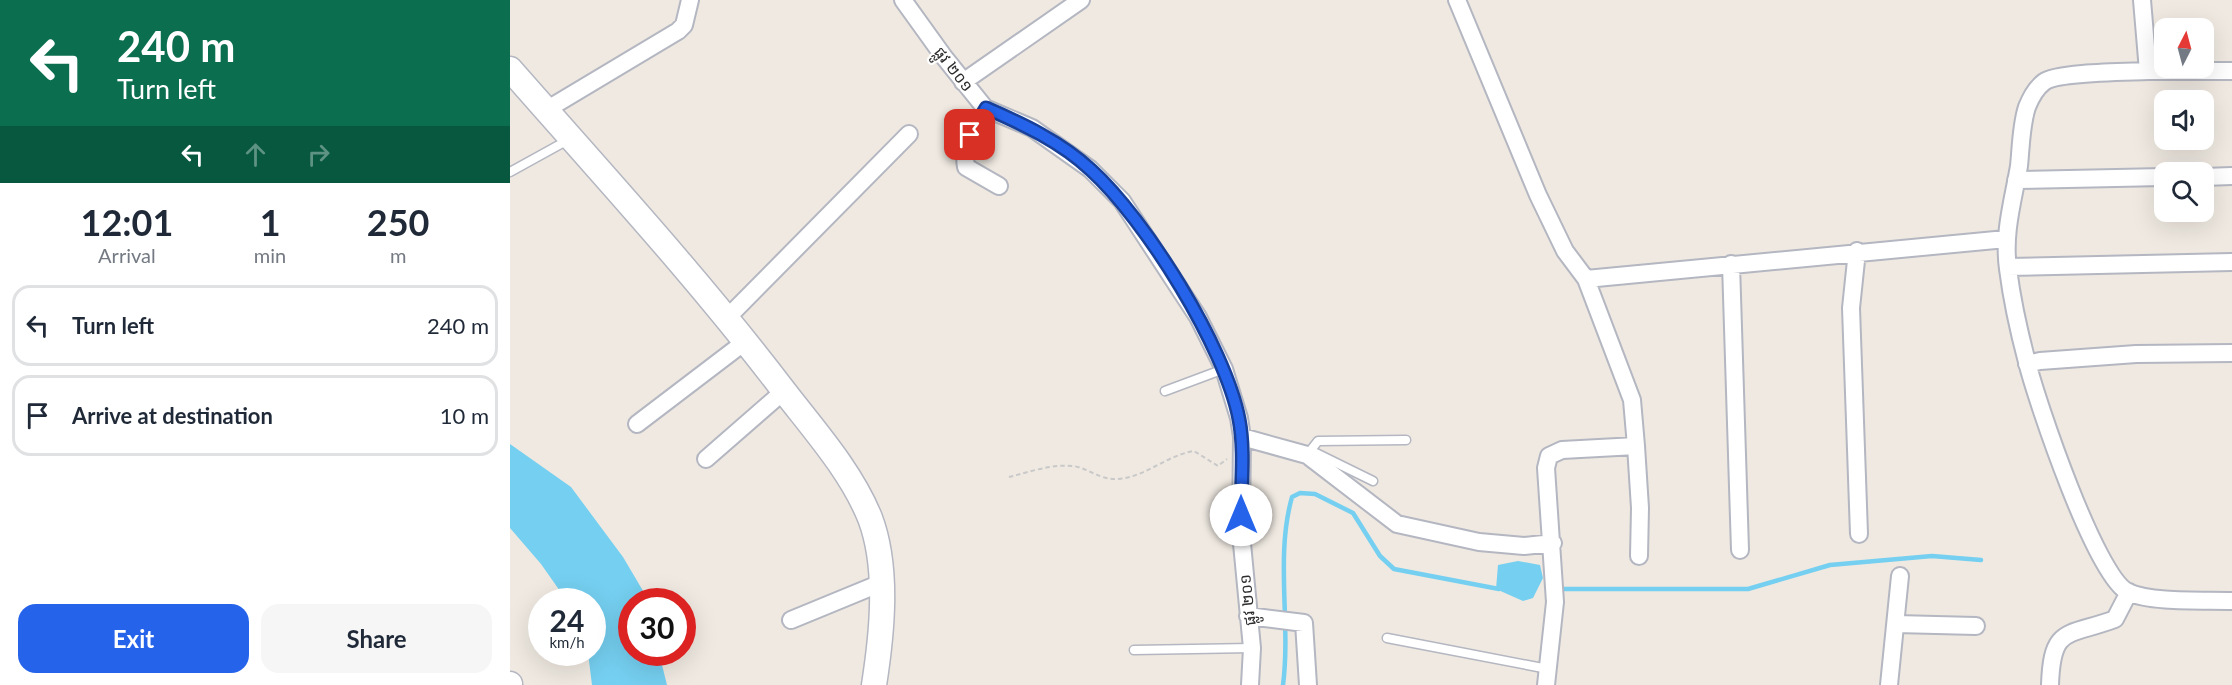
<!DOCTYPE html>
<html lang="en">
<head>
<meta charset="utf-8">
<style>
  body { margin:0; font-family:Lato,"Noto Sans Khmer",sans-serif; background:#f6f6f7; color:#1f2937; height:100vh; display:flex; flex-direction:column; font-size:22px; white-space:nowrap }
  * { box-sizing:border-box; margin:0 }
  p { font-size:20px; color:#747a83 }
  .icon { flex:none; width:33px; height:33px; fill:none; stroke:currentColor; stroke-width:2; stroke-linecap:round; stroke-linejoin:round }
  .map { position:relative; flex:1; overflow:hidden }
  .drawer { display:flex; flex-direction:column; background:#fff; width:510px }
  .drawer>* { flex:none }
  .banner { background:#0b6e4f; color:#fff; overflow:hidden }
  .needle { width:39px; rotate:6deg }
  .tools { position:absolute; left:1644px; top:18px; display:grid; gap:12px }
  .tools a { display:grid; place-items:center; width:60px; height:60px; border-radius:12px; background:#fff; box-shadow:0 6px 24px #0002; font-size:30px }
  .speed { position:absolute; left:18px; top:588px; display:flex; gap:12px; font-size:30px; font-weight:700; text-align:center }
  .speed>* { display:grid; place-content:center; width:78px; height:78px; border-radius:50%; background:#fff; box-shadow:0 6px 24px #0002; line-height:1 }
  .speed small { font-size:15px; font-weight:400 }
  .speed .limit { border:9px solid #d22; background:#fff; color:#111 }
  .pin { position:absolute; display:grid; place-items:center; width:51px; height:51px; color:#fff; margin:-26px; border-radius:12px; box-shadow:0 3px 9px #0006 }
  .me { position:absolute; width:66px; margin:-33px; rotate:0deg; stroke-linejoin:round; filter:drop-shadow(0 0 4px #0008) }
  .turn { display:flex; align-items:center; gap:21px; height:126px; padding:0 18px; font-size:27px }
  .turn .icon { width:78px; height:78px; stroke-width:2.5 }
  .turn b { display:block; font-size:42px; line-height:51px }
  .lanes { display:flex; align-items:center; height:57px; padding:0 18px; background:#0003; justify-content:center; gap:30px; direction:ltr }
  .lanes .off { opacity:.35 }
  .eta { display:flex; justify-content:space-evenly; align-items:center; height:102px; text-align:center }
  .eta b { font-size:36px; font-weight:700; line-height:42px }
  .action { display:flex; gap:12px; margin-top:auto; padding:12px 18px }
  .action a { flex:1; height:69px; border-radius:18px; background:#2563eb; color:#fff; font-size:24px; font-weight:700; line-height:69px; text-align:center }
  .action a+a { background:#f6f6f7; color:#1f2937 }
  ul { padding:0; list-style:none }
  li { display:flex; align-items:center; gap:18px; height:81px; margin:0 12px 9px; padding:0 6px; border:3px solid #e0e1e3; border-radius:18px }
  li div { flex:1 }
  li b { display:block; font-size:22px }
  li em { font-style:normal }
  main { display:flex; flex:1; min-height:0 }
  .map>svg:first-child { display:block }
  .water { fill:#75cff0 }
  .lines { fill:none; stroke-linecap:round; stroke-linejoin:round }
  .stream { stroke:#75cff0; stroke-width:4.5 }
  .lane-casing { stroke:#b4b7c1; stroke-width:11 }
  .street-casing { stroke:#b4b7c1; stroke-width:20 }
  .secondary-casing { stroke:#b4b7c1; stroke-width:27 }
  .path { stroke:#c9c9c9; stroke-width:2; stroke-dasharray:4.5 3; stroke-linecap:butt }
  .lane { stroke:#fff; stroke-width:8 }
  .street { stroke:#fff; stroke-width:16 }
  .secondary { stroke:#fff; stroke-width:24 }
  .route-casing { stroke:#184099; stroke-width:15 }
  .route { stroke:#2563eb; stroke-width:10 }
  .labels { text-anchor:middle; stroke-width:4.5; stroke-linejoin:round; paint-order:stroke }
  .street-label { font-size:16px; fill:#2e2e2e; stroke:#fff }
</style>
</head>
<body>
<main>
<section class="drawer">
<div class="banner">
<div class="turn"><svg class="icon" aria-label="left" viewBox="0 0 24 24"><path d="M17 20v-9H6M10 6l-5 5 5 5"/></svg><div><b>240 m</b>Turn left</div></div>
<div class="lanes"><svg class="icon" aria-label="left" viewBox="0 0 24 24"><path d="M17 20v-9H6M10 6l-5 5 5 5"/></svg><svg class="icon off" aria-label="ahead" viewBox="0 0 24 24"><path d="M12 20V5M6 11l6-6 6 6"/></svg><svg class="icon off" aria-label="right" viewBox="0 0 24 24"><path d="M7 20v-9h11M14 6l5 5-5 5"/></svg></div>
</div>
<div class="eta">
<div><b>12:01</b><p>Arrival</p></div>
<div><b>1</b><p>min</p></div>
<div><b>250</b><p>m</p></div>
</div>
<ul>
<li><svg class="icon" aria-label="left" viewBox="0 0 24 24"><path d="M17 20v-9H6M10 6l-5 5 5 5"/></svg><div><b>Turn left</b></div><em>240 m</em></li>
<li><svg class="icon" aria-label="arrive" viewBox="0 0 24 24"><path d="M6 21V4h12l-3 4 3 4H6"/></svg><div><b>Arrive at destination</b></div><em>10 m</em></li>
</ul>
<div class="action"><a>Exit</a><a>Share</a></div>
</section>
<div class="map">
<svg width="1722" height="685" viewBox="0 0 1722 685">
  <rect width="100%" height="100%" fill="#efe9e1"/>
  <path class="water" d="M 0,444 L 61,487 L 113,557 L 139,601 L 122,602 L 122,652 L 149,653 L 157,685 L 82,685 L 78,653 L 82,652 L 82,602 L 57,601 L 31,564 L 0,528 Z
    M 1008,561 L 1030,565 L 1033,578 L 1023,598 L 1013,601 L 986,589 L 988,565 Z"/>
  <g class="lines">
    <path class="stream" d="M 1049,589 L 1238,589 L 1320,565 L 1422,556 L 1471,560
      M 773,685 C 781,622 765,557 782,497 L 790,493 L 805,494 L 843,513 L 870,556 L 884,569 L 989,589"/>
    <defs>
      <path id="lane" d="M 0,172 L 58,140
        M 655,391 L 714,369
        M 804,452 L 863,481
        M 797,455 L 808,441 L 896,440
        M 877,638 L 1038,669
        M 624,650 L 742,648"/>
      <path id="street" d="M 393,0 L 434,57 L 475,108 L 522,128 L 580,169 L 612,201 L 688,317 L 714,369 L 729,418 L 732,437 L 731,533 L 742,648 L 740,685
        M 947,0 L 1028,195 L 1055,251 L 1076,279 L 1496,239
        M 1632,0 L 1638,71 C 1618,72 1547,72 1534,82 C 1526,88 1521,97 1517,107 C 1511,125 1511,147 1509,166 C 1503,201 1493,233 1498,269 C 1502,300 1509,332 1517,362 C 1527,402 1586,577 1618,592 C 1641,603 1695,600 1722,601
        M 1638,71 L 1722,71
        M 453,82 L 571,0
        M 475,108 C 466,126 452,146 456,167 L 489,186
        M 36,110 L 168,31 L 174,25 L 180,0
        M 1694,177 L 1722,176
        M 1506,180 L 1654,177
        M 1347,251 L 1341,308 L 1349,534
        M 1221,264 L 1230,550
        M 1498,267 L 1722,262
        M 218,317 L 399,134
        M 1517,364 L 1530,361 L 1626,354 L 1722,353
        M 127,424 L 236,341
        M 732,437 L 797,455 L 887,524 L 969,542 L 1014,546 L 1043,543
        M 1126,446 L 1130,508 L 1129,556
        M 196,459 L 274,391
        M 738,616 L 794,623 L 798,685
        M 281,620 L 371,583
        M 1386,624 L 1466,626
        M 1036,685 L 1045,602 L 1036,468 L 1039,456 L 1052,450 L 1126,446 L 1122,400 L 1076,279
        M 1379,685 L 1390,576
        M 1540,685 C 1542,625 1557,637 1605,619 L 1619,592"/>
      <path id="secondary" d="M 0,69 C 93,175 188,278 274,391 C 304,430 341,471 360,518 C 379,568 372,634 364,685
        M 0,684 L 0,685"/>
    </defs>
    <use href="#lane" class="lane-casing"/>
    <use href="#street" class="street-casing"/>
    <use href="#secondary" class="secondary-casing"/>
    <path class="path" d="M 499,477 C 519,472 541,464 563,466 C 578,468 590,480 607,479 C 634,478 657,455 684,451 L 708,466 L 717,459"/>
    <use href="#lane" class="lane"/>
    <use href="#street" class="street"/>
    <use href="#secondary" class="secondary"/>
  </g>
  <g class="lines">
    <defs>
      <path id="route" d="M 460,135 L 476,108 C 513,124 551,142 581,170 C 636,220 715,347 729,419 C 735,450 731,484 731,515"/>
    </defs>
    <use href="#route" class="route-casing"/>
    <use href="#route" class="route"/>
  </g>
  <g class="labels">
    <g class="street-label">
      <text transform="translate(444 69) rotate(52)" y="6">ផ្លូវ ២០១</text>
      <text transform="translate(737 600) rotate(-96)" y="6">ផ្លូវ ២០១</text>
    </g>
  </g>
</svg>
<div class="tools">
<a><svg class="needle" viewBox="-14 -14 28 28"><path d="M0-13l5 13h-10z" fill="#e53935"/><path d="M0 13l5-13h-10z" fill="#747a83"/></svg></a>
<a><svg class="icon" aria-label="sound" viewBox="0 0 24 24"><path d="M4 9h4l5-4v14l-5-4H4zM17 9q2 3 0 6"/></svg></a>
<a><svg class="icon" aria-label="search" viewBox="0 0 24 24"><circle cx="10" cy="10" r="6"/><path d="M15 15l6 6"/></svg></a>
</div>
<div class="speed"><div>24<small>km/h</small></div><div class="limit">30</div></div>
<div class="pin" style="left:460px;top:135px;background:#d93025"><svg class="icon" aria-label="arrive" viewBox="0 0 24 24"><path d="M6 21V4h12l-3 4 3 4H6"/></svg></div>
<svg class="me" style="left:731px;top:515px" viewBox="-20 -20 40 40"><circle r="19" fill="#fff"/><path d="M0-13L10 11 0 6-10 11z" fill="#2563eb"/></svg>
</div>
</main>
</body>
</html>
